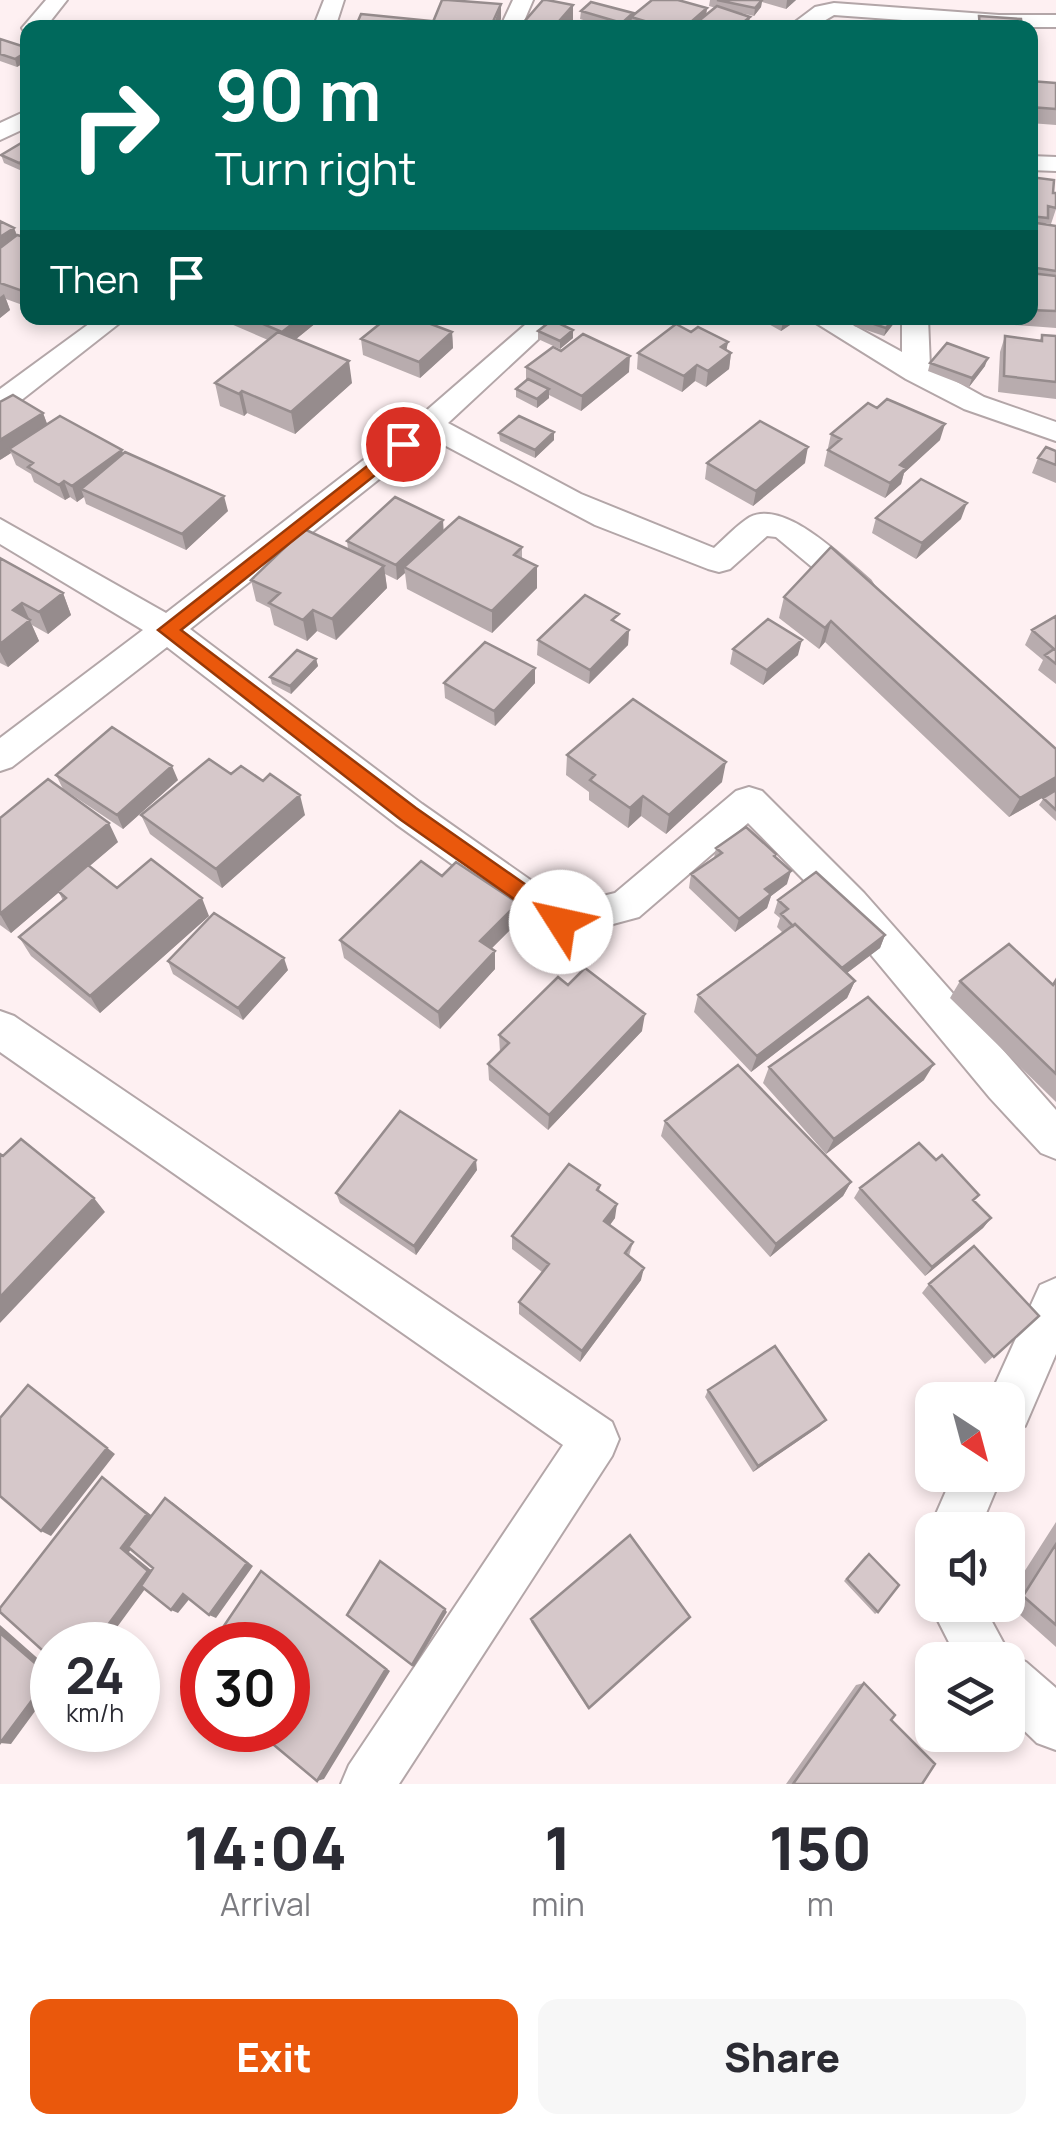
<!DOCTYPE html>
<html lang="en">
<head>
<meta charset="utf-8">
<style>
  body { margin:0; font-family:Manrope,sans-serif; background:#f7f7f7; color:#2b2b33; height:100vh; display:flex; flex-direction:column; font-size:38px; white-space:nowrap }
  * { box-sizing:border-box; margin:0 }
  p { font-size:32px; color:#7c7c81 }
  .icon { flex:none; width:55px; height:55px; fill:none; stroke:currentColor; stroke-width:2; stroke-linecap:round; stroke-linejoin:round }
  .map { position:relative; height:1784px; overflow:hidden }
  .details { display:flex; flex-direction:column; background:#fff; flex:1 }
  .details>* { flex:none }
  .guide { position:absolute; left:20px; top:20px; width:1018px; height:305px; border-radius:20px; box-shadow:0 5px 15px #0003; background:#00695c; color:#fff; overflow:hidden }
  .needle { width:65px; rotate:144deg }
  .controls { position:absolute; left:915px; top:1382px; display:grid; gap:20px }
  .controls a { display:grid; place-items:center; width:110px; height:110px; border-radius:20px; background:#fff; box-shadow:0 5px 15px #0003; font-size:50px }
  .speed { position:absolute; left:30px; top:1622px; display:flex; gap:20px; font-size:50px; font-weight:700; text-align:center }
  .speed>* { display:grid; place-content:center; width:130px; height:130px; border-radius:50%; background:#fff; box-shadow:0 5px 15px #0003; line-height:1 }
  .speed small { font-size:25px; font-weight:400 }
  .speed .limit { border:15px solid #d22; background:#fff; color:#111 }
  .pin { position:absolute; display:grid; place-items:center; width:85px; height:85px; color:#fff; margin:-42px; border:5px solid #fff; border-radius:50%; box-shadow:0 2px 10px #0007 }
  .me { position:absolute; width:110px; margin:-55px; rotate:305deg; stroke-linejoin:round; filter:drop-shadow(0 0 8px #0008) }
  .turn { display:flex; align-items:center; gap:35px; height:210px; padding:0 30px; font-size:45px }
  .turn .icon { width:130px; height:130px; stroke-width:2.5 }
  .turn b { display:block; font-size:70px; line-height:85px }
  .then { display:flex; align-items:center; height:95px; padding:0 30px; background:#0003; gap:20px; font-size:38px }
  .eta { display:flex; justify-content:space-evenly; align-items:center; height:170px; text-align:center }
  .eta b { font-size:60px; font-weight:800; line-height:70px }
  .cta { display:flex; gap:20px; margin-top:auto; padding:20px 30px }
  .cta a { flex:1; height:115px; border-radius:20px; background:#ea580c; color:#fff; font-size:40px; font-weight:800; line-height:115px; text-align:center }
  .cta a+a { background:#f7f7f7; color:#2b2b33 }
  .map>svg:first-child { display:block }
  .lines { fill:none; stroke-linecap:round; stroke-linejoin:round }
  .minor-casing { stroke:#b3a6a8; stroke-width:4 }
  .minor { fill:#fff; fill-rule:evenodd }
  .wall { fill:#b8acae }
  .shaded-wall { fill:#968c8d }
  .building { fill:#d6c8ca; stroke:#968c8d; stroke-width:2.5 }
  .route { fill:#ea580c; stroke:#983908; stroke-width:2.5 }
</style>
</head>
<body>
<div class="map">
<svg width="1056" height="1784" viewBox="0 0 1056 1784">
  <rect width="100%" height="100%" fill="#fef0f2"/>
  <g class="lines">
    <defs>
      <path id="minor" d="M 46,0 L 67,0 L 45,28 L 28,28 L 25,33 L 22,28 Z
        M 324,0 L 344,0 L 335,28 L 313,28 Z
        M 513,0 L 533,0 L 521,28 L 500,28 Z
        M 834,3 L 999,15 L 1056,15 L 1056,27 L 999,27 L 834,15 L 812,28 L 787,28 L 815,7 Z
        M 28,110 L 28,127 L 0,140 L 0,123 Z
        M 1030,156 L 1056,157 L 1056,171 L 1030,170 Z
        M 97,318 L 126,318 L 10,409 L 0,412 L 0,389 Z
        M 533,318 L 561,318 L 448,423 L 581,494 L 714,548 C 725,538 738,524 750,517 C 786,499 845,560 870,581 L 875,589 L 870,597 L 859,600 L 848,597 L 776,537 L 767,536 L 730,569 L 719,572 L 708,569 L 595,525 L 431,438 L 190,629 L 422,804 L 566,905 L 615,893 L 736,791 L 749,787 L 762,791 L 864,893 L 1056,1110 L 1056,1159 L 1041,1153 L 990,1098 L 838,915 L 748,823 L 639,917 L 561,938 L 548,933 L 396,824 L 167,647 L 12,767 L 0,771 L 0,738 L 143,630 L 0,544 L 0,519 L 166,613 L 419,417 Z
        M 808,318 L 840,318 L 902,352 L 902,318 L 928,318 L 930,367 L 984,397 L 1056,422 L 1056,441 L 964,409 L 906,379 Z
        M 0,1011 L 14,1016 L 612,1422 L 619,1439 L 612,1456 L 399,1784 L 341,1784 L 349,1765 L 563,1445 L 0,1052 Z
        M 1056,1278 L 1056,1354 L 1025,1426 L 1008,1433 L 1008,1400 L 988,1400 L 1040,1285 Z
        M 953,1475 L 1002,1475 L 979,1530 L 932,1530 L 932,1538 L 929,1530 Z
        M 932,1598 L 932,1605 L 983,1605 L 1010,1655 L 1026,1662 L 1056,1688 L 1056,1750 L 1037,1743 L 1008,1715 L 1008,1660 L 958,1660 L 930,1605 Z"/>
    </defs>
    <use href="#minor" class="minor-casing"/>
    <use href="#minor" class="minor"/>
  </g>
  <path class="wall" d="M 710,0 L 796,0 L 786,9 L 762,2 L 761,7 L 754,16 L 732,11 L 748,28 L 631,28 L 631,23 L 625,28 L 610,28 L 580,19 L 581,11 L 633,13 L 633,16 L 707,8 L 706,15 L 716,8 L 709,6 Z
    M 573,20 L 566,28 L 524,28 L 524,22 Z
    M 0,39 L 28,48 L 17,67 L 0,61 Z
    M 1030,81 L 1056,83 L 1056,125 L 1030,123 Z
    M 23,142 L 22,171 L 4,163 L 1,155 Z
    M 1030,177 L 1053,193 L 1056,193 L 1056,209 L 1051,224 L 1046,223 L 1045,224 L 1056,226 L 1056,328 L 976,322 L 976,318 L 1030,318 Z
    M 0,221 L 14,228 L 17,235 L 28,238 L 28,307 L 6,299 L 10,310 L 0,318 Z
    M 230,318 L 322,318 L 296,339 L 352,383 L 295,434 L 247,413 L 244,416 L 220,406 L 215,383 L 268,340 L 231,324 Z
    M 766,318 L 794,318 L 793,323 L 781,331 L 765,322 Z
    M 856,318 L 898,318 L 884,336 L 854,326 Z
    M 573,330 L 573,338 L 560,349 L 538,339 L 538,331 Z
    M 452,332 L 453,348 L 420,378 L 363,355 L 361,339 Z
    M 691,332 L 728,342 L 726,350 L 731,353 L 729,369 L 706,387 L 695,381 L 682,392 L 637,369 L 638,353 Z
    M 1042,335 L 1056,336 L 1056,399 L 998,392 L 1000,352 L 1005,336 L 1040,340 Z
    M 561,351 L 629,372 L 581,411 L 549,395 L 549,398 L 537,408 L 516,397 L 516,389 L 526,381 L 526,367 Z
    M 930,363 L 985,366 L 969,387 L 928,371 Z
    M 43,413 L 47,424 L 123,454 L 228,511 L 186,550 L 86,504 L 84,497 L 77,502 L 70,497 L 65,500 L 34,482 L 31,474 L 16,465 L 11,453 L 0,460 Z
    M 554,432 L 554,440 L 535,458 L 500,441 L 499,433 Z
    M 831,434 L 940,440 L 904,473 L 901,484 L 885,498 L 824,466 Z
    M 1056,451 L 1056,483 L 1032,473 L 1038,458 Z
    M 707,463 L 805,463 L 753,506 L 705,479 Z
    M 876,518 L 961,519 L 916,559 L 872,533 Z
    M 443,520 L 443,531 L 522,547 L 522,559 L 537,588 L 492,633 L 407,589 L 405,573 L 397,580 L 385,574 L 387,588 L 336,640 L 317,631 L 307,641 L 274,625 L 270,608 L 256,601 L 251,580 L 348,549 L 347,541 Z
    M 831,547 L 1056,749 L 1056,821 L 1039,805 L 1045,796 L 1009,817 L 825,642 L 819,649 L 779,618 L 784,597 Z
    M 0,558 L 63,593 L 71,615 L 48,634 L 32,625 L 39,641 L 8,667 L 0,663 Z
    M 1056,616 L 1056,684 L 1038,670 L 1043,660 L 1025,645 L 1032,630 Z
    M 618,624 L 629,630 L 628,645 L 589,684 L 537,655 L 538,640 Z
    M 733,649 L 798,655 L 763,685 L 730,664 Z
    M 316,659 L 318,666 L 291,694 L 272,684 L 270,677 Z
    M 444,683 L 535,683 L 495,726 L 445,698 Z
    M 567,755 L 722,782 L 666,834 L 641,816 L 628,828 L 589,800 L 589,792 L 566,775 Z
    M 231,774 L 305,815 L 222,888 L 150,834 L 141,815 Z
    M 56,775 L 178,780 L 123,829 L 63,789 Z
    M 0,818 L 118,842 L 89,866 L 117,888 L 209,916 L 100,1013 L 31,956 L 19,937 L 63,901 L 59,892 L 11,933 L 0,925 Z
    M 716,848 L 776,854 L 775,857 L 787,884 L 771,896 L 767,908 L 735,932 L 689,888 L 691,874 L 714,858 Z
    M 442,876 L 518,922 L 491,949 L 495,951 L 495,969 L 440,1029 L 344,958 L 340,940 Z
    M 778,900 L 885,935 L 880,948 L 847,973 L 855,981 L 847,998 L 751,1072 L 694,1012 L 698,995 L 783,933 L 777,927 L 780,918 L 774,913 Z
    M 168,961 L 288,970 L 243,1020 L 173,974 Z
    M 1056,979 L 1056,1102 L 950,998 L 960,981 L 1052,985 Z
    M 568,985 L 642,1031 L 548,1130 L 489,1080 L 488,1064 L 500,1052 L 499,1035 Z
    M 769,1067 L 924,1080 L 826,1154 L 763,1083 Z
    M 665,1121 L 851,1182 L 843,1196 L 770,1257 L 661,1136 Z
    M 936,1160 L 979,1195 L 974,1201 L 991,1218 L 983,1228 L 925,1276 L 854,1198 L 860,1188 Z
    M 477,1170 L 416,1255 L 340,1203 L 336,1193 Z
    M 600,1185 L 599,1191 L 615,1218 L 610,1225 L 633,1242 L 629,1256 L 641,1280 L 580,1362 L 519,1314 L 519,1302 L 542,1272 L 512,1249 L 512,1236 Z
    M 929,1284 L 1039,1316 L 985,1364 L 922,1293 Z
    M 708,1390 L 820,1426 L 753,1472 L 705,1397 Z
    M 1056,1522 L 1056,1647 L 1008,1604 L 1008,1597 Z
    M 869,1554 L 878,1612 L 875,1614 L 844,1581 L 865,1556 Z
    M 690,1617 L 588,1709 L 531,1622 L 531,1619 Z
    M 864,1683 L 891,1720 L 922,1784 L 786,1784 L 856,1685 Z"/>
  <path class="shaded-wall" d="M 762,0 L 761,7 L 754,16 L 755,8 Z
    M 787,0 L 796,0 L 786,9 Z
    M 501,4 L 501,19 L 498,28 L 492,28 Z
    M 573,5 L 573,20 L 566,28 L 553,28 Z
    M 707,8 L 705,23 L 700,28 L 684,28 Z
    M 633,13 L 631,23 L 625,28 L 622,28 L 622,23 Z
    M 750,17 L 748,28 L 740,28 L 741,24 Z
    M 28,51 L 28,61 L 17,67 L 15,59 Z
    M 28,158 L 28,168 L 22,171 L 19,163 Z
    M 14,228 L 20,244 L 0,256 L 0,237 Z
    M 4,294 L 10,310 L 0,318 L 0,297 Z
    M 300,318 L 322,318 L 285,348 L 282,332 Z
    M 790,318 L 794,318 L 793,323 L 781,331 L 783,322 Z
    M 894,318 L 898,318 L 884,336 L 886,328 Z
    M 573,330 L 573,338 L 560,349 L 560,341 Z
    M 452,332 L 453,348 L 420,378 L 419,362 Z
    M 728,342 L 725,357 L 731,353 L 729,369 L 706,387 L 708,371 L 721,347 Z
    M 630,356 L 629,372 L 581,411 L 582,396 Z
    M 988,358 L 985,366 L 969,387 L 972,378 Z
    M 349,361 L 352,383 L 295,434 L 291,412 Z
    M 697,365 L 695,381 L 682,392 L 684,376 Z
    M 549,389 L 549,398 L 537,408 L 537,399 Z
    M 242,391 L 247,413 L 244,416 L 239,394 Z
    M 43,413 L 49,429 L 9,449 L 11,453 L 0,460 L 0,440 Z
    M 945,424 L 940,440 L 904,473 L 901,484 L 885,498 L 890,483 L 900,465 Z
    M 554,432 L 554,440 L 535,458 L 535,450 Z
    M 808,447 L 805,463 L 753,506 L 756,491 Z
    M 122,450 L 127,466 L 81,489 L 84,497 L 77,502 L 72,486 Z
    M 64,481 L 70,497 L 65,500 L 59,485 Z
    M 224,496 L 228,511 L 186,550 L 182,534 Z
    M 967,503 L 961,519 L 916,559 L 922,543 Z
    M 443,520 L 444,536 L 404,567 L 405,573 L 397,580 L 396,565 Z
    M 384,566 L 387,588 L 336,640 L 332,619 Z
    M 537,566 L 537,588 L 492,633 L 492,611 Z
    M 63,593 L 71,615 L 48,634 L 39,612 Z
    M 22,603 L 39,641 L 8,667 L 0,652 L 0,644 L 13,610 Z
    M 313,610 L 317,631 L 307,641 L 303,620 Z
    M 831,621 L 825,642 L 819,649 L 825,628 Z
    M 629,630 L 628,645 L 589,684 L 590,670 Z
    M 802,640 L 798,655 L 763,685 L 767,670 Z
    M 316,659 L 318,666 L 291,694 L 290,686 Z
    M 535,668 L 535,683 L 495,726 L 494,711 Z
    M 726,762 L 722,782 L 666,834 L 669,815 Z
    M 172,766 L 178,780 L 123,829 L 117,815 Z
    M 1056,777 L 1056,790 L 1009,817 L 1020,798 Z
    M 300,795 L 305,815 L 222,888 L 216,869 Z
    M 643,796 L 641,816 L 628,828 L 630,808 Z
    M 109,823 L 118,842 L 11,933 L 0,914 Z
    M 791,871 L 787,884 L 771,896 L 767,908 L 735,932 L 739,919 L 765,889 Z
    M 202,898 L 209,916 L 100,1013 L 90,996 Z
    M 518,903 L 518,922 L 481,959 L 480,941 Z
    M 885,935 L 880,948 L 835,982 L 840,970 Z
    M 495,951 L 495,969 L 440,1029 L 438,1012 Z
    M 284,958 L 288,970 L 243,1020 L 238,1008 Z
    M 855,981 L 847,998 L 751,1072 L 757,1056 Z
    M 645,1014 L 642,1031 L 548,1130 L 549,1115 Z
    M 934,1064 L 924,1080 L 826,1154 L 834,1139 Z
    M 476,1160 L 477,1170 L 416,1255 L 414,1246 Z
    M 851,1182 L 843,1196 L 770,1257 L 776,1244 Z
    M 94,1198 L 105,1212 L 0,1323 L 0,1297 Z
    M 617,1204 L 615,1218 L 603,1234 L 604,1221 Z
    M 991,1218 L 983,1228 L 925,1276 L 932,1267 Z
    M 644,1268 L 641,1280 L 580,1362 L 582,1351 Z
    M 37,1392 L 115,1454 L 51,1536 L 41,1531 Z
    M 826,1420 L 820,1426 L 753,1472 L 758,1466 Z
    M 102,1477 L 155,1518 L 129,1552 L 156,1574 L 104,1645 L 93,1645 L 121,1548 Z
    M 172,1502 L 253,1566 L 216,1618 L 209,1615 Z
    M 261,1571 L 390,1671 L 324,1779 L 317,1781 Z
    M 183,1594 L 191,1597 L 178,1613 L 171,1610 Z
    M 445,1609 L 447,1612 L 414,1667 L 412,1665 Z
    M 0,1625 L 52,1671 L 52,1688 L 11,1744 L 0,1743 Z"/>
  <path class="building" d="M 442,0 L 448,0 L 501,4 L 490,28 L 433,22 Z
    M 543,0 L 547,0 L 573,5 L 553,28 L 524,22 Z
    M 652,0 L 678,0 L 707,8 L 684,28 L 668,28 L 631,17 Z
    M 717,0 L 762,0 L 755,8 Z
    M 591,2 L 633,13 L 622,23 L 581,11 Z
    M 717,6 L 750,17 L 741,24 L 744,24 L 740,28 L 690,28 Z
    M 361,14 L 491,27 L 355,28 Z
    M 979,16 L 1021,19 L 1022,28 L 980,28 Z
    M 586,22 L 603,28 L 579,28 Z
    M 0,39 L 28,48 L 28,51 L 15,59 L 0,54 Z
    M 1030,81 L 1056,83 L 1056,109 L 1030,107 Z
    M 23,142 L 28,145 L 28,158 L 19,163 L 1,155 Z
    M 1030,177 L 1054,180 L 1053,193 L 1056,193 L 1056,208 L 1048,206 L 1048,218 L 1030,216 Z
    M 0,221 L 14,228 L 0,237 Z
    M 1030,222 L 1056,226 L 1056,271 L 1030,267 Z
    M 17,235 L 28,238 L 28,293 L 0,283 L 0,248 Z
    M 1030,273 L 1056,276 L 1056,311 L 1030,310 Z
    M 249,318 L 300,318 L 282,332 Z
    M 387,318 L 415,318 L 452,332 L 419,362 L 361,339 Z
    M 773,318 L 790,318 L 783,322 Z
    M 856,318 L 894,318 L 886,328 Z
    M 552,320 L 573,330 L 560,341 L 538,331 Z
    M 676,324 L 691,332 L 698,327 L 728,342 L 721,347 L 731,353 L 708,371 L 697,365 L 684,376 L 638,353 Z
    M 278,332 L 349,361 L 291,412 L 242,391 L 239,394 L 215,383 Z
    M 583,334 L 630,356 L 582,396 L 526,367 L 553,347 L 561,351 Z
    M 1042,335 L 1056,336 L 1056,382 L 1004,376 L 1005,336 L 1042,341 Z
    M 947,343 L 988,358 L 972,378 L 930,363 Z
    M 528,379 L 549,389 L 537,399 L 516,389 Z
    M 13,395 L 43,413 L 0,440 L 0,402 Z
    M 887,399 L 945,424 L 900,465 L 906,468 L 890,483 L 828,450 L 841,439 L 831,434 L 868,403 L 877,408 Z
    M 60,416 L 122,450 L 72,486 L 64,481 L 59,485 L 28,467 L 33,463 L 9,449 Z
    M 519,416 L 554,432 L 535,450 L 499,433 Z
    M 760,421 L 808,447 L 756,491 L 707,463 Z
    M 1046,447 L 1056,451 L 1056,465 L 1038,458 Z
    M 125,452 L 224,496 L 182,534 L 81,489 Z
    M 921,479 L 967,503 L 922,543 L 876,518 Z
    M 395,497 L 443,520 L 396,565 L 347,541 Z
    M 459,517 L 522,547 L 514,555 L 537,566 L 492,611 L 404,567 Z
    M 304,529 L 384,566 L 332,619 L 313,610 L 303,620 L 269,603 L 280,593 L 251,580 Z
    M 831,547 L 1056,749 L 1056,777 L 1020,798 L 831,621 L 825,628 L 784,597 Z
    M 0,558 L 63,593 L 39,612 L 22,603 L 13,610 L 30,620 L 0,644 Z
    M 585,595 L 619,614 L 612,620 L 629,630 L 590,670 L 538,640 Z
    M 1056,616 L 1056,664 L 1045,655 L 1054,649 L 1032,630 Z
    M 768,619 L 802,640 L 767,670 L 733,649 Z
    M 485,642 L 535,668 L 494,711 L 444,683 Z
    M 297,650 L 316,659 L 290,686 L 270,677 Z
    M 633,699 L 726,762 L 669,815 L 643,796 L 630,808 L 590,780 L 595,775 L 567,755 Z
    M 112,727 L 172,766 L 117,815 L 56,775 Z
    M 209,759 L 231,774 L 241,766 L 263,781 L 270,774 L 300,795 L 216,869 L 141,815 Z
    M 48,779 L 109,823 L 0,914 L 0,818 Z
    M 1056,790 L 1056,810 L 1043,798 Z
    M 746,827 L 776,854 L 774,856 L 791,871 L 765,889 L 771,894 L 739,919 L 691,874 L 722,853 L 716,848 Z
    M 151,859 L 202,898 L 90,996 L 19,937 L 66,898 L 58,891 L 88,865 L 117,888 Z
    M 421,861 L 442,876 L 456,862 L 518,903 L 480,941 L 495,951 L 438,1012 L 340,940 Z
    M 816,872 L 885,935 L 842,968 L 795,924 L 793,926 L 781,914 L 788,909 L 778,900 Z
    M 214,913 L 284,958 L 238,1008 L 168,961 Z
    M 795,924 L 855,981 L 757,1056 L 698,995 Z
    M 1009,944 L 1053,985 L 1056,980 L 1056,1074 L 960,981 Z
    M 585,968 L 645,1014 L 549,1115 L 488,1064 L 509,1043 L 499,1035 L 558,977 L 568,985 Z
    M 868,997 L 934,1064 L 834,1139 L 769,1067 Z
    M 738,1065 L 851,1182 L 776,1244 L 665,1121 Z
    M 400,1111 L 476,1160 L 414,1246 L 336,1193 Z
    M 21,1139 L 94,1198 L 0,1297 L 0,1154 L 3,1156 Z
    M 919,1143 L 936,1160 L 942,1155 L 979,1195 L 973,1200 L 991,1218 L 932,1267 L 860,1188 Z
    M 569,1164 L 600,1185 L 597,1190 L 617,1204 L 604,1221 L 633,1242 L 625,1253 L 644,1268 L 582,1351 L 519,1302 L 549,1264 L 512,1236 Z
    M 974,1246 L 1039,1316 L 994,1357 L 929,1284 Z
    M 775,1346 L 826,1420 L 758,1466 L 708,1390 Z
    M 28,1385 L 107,1448 L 41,1531 L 0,1496 L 0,1418 Z
    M 102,1477 L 147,1514 L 121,1548 L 148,1571 L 93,1645 L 52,1645 L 52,1659 L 0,1612 L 0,1608 Z
    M 165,1498 L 247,1563 L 209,1615 L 183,1594 L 171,1610 L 141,1586 L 153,1568 L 128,1547 Z
    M 630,1535 L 690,1617 L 589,1708 L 531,1619 Z
    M 1056,1544 L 1056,1625 L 1023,1596 Z
    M 869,1554 L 899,1585 L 878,1612 L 847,1579 Z
    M 380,1561 L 445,1609 L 412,1665 L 347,1615 Z
    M 261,1571 L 386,1669 L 317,1781 L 256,1730 L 288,1730 L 288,1645 L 211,1645 Z
    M 0,1633 L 50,1676 L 0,1743 Z
    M 202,1657 L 202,1686 L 190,1676 Z
    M 864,1683 L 895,1715 L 891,1720 L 935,1764 L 922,1784 L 793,1784 Z"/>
  <path class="route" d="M 403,438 L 409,440 L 409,448 L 181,630 L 416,808 L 569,915 L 572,922 L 569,929 L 561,932 L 401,820 L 158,630 Z"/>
</svg>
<div class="controls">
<a><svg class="needle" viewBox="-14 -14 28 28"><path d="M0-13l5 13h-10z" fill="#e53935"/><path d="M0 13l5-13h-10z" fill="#7c7c81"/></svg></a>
<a><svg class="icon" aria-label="sound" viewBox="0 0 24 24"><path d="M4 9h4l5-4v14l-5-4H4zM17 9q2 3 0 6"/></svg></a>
<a><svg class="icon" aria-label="layers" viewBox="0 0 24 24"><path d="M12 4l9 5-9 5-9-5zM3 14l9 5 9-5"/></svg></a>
</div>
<div class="speed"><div>24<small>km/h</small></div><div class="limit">30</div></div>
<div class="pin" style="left:403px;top:444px;background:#d93025"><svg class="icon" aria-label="arrive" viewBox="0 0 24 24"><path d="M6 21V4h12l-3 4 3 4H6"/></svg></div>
<svg class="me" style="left:561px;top:922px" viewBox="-20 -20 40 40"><circle r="19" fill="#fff"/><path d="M0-13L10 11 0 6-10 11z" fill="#ea580c"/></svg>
<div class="guide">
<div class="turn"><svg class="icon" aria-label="right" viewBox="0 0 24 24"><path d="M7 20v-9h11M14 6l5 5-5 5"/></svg><div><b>90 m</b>Turn right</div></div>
<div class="then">Then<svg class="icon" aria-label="arrive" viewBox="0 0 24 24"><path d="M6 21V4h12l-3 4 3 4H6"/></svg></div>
</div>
</div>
<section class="details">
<div class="eta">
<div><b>14:04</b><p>Arrival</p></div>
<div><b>1</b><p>min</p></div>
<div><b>150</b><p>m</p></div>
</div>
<div class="cta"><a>Exit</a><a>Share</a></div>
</section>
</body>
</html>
